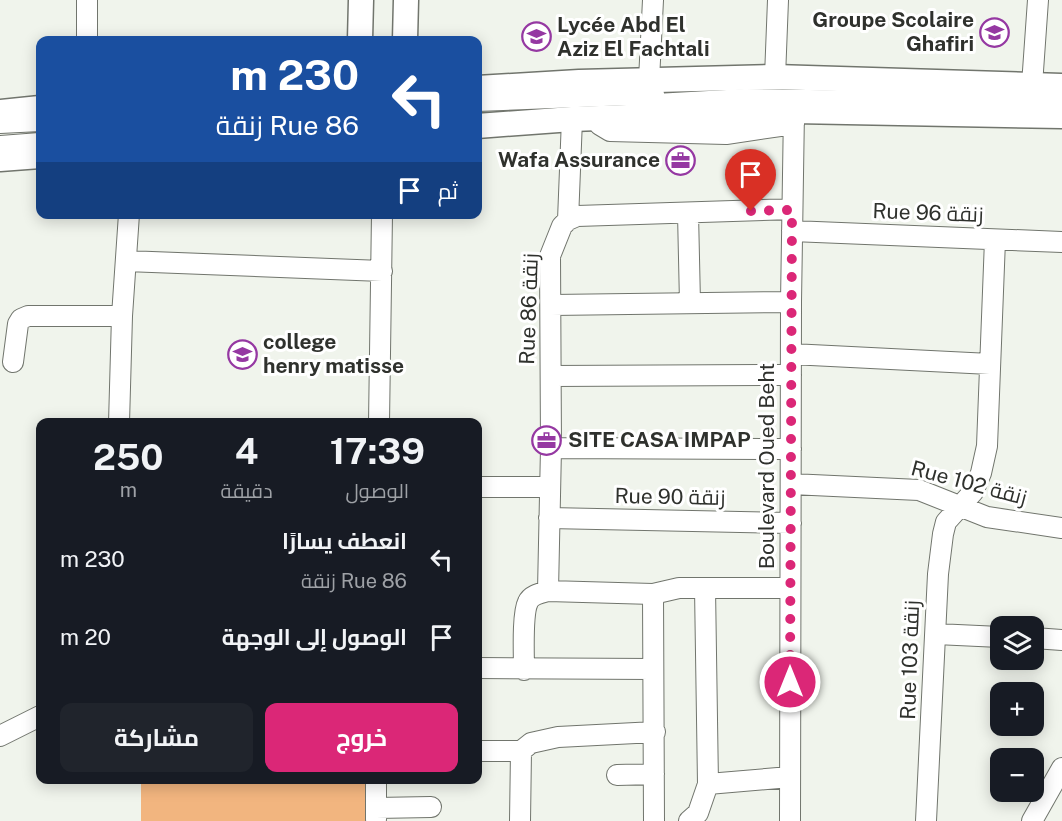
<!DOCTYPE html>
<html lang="ar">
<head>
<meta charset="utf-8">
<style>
  body { margin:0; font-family:"Public Sans",Cairo,sans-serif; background:#20242c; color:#f1f3f6; direction:rtl; height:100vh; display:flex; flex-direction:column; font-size:22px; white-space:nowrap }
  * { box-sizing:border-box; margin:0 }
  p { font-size:20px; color:#9ea1a6 }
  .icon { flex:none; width:33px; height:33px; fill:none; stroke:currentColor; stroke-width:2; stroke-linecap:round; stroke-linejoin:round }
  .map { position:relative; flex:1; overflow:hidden; direction:ltr }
  .sheet { position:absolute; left:36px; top:418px; width:446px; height:366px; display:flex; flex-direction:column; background:#171b24; border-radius:12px; box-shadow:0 3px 15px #0003; direction:rtl }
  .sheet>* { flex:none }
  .top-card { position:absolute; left:36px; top:36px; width:446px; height:183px; border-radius:12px; box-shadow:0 3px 15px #0003; direction:rtl; background:#1a4fa0; color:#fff; overflow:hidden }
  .fabs { position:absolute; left:990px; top:616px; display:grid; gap:12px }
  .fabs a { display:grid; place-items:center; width:54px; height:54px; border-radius:12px; background:#171b24; box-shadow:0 3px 15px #0003; font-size:30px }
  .pin { position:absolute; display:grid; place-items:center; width:51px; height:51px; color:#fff; margin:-62px -26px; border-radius:50% 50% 50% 0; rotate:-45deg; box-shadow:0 0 6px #0007 }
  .pin .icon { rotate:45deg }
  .me { position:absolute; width:66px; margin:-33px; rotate:0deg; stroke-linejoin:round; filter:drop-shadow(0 0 4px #0008) }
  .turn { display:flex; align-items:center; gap:21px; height:126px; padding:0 24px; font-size:27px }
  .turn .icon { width:78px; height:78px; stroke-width:2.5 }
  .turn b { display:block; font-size:42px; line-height:51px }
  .then { display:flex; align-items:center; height:57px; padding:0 24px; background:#0003; gap:12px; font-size:22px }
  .eta { display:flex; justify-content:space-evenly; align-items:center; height:102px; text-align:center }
  .eta b { font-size:36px; font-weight:700; line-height:42px }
  .cta { display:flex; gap:12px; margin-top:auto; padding:12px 24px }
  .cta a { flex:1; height:69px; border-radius:12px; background:#db2777; color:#fff; font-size:24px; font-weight:700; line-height:69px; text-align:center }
  .cta a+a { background:#20242c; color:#f1f3f6 }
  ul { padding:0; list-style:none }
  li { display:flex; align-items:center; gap:18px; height:78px; padding:0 24px }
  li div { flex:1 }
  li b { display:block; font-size:22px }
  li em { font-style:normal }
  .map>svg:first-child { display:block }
  .green { fill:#f2b57f }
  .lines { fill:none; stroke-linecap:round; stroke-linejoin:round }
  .minor-casing { stroke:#71756d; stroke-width:22 }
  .major-casing { stroke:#71756d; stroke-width:27 }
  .minor { stroke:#fff; stroke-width:20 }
  .major { stroke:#fff; stroke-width:24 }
  .route { stroke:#db2777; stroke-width:10; stroke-dasharray:0 18 }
  .labels { text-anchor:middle; stroke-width:6; stroke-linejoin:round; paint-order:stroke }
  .poi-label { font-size:21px; font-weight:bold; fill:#2f312d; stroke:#fff; text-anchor:start }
  .street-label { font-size:21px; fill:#2f312d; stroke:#fff }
</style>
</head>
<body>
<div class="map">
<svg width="1062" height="821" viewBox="0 0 1062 821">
  <rect width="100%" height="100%" fill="#f0f4ec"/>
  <path class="green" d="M 141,780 L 375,780 L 375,821 L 141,821 Z"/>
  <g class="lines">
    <defs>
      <path id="minor" d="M 87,40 L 87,0
        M 775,77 L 778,0
        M 649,80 L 653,0
        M 1032,85 L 1038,0
        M 477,101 L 654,94
        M 638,105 L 745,99 L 1062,104
        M 599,119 L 600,125 L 610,131 L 726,134 L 794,124
        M 0,123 L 40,121
        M 0,146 L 40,143
        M 688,213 L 690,303
        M 568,220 L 572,119
        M 792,231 L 1062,242
        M 126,261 L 382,271
        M 552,305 L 791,302
        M 791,354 L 990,364
        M 13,362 L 18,324 L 21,319 L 28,316 L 122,316
        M 551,376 L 791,375
        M 119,423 L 122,316 L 129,214
        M 379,423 L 382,214
        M 551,448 L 791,449
        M 791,484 L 919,490 L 987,517 L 1062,528
        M 477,487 L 549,487
        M 549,518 L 791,523
        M 548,591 L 551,448 L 550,256 L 562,226 L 568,220 L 577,216 L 792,209
        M 653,594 L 654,821
        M 936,634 L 1000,637
        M 1034,638 L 1062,640
        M 477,668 L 653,669
        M 524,670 C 524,655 522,614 528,602 C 531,595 541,593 548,591 L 653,594 L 679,588 L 790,588
        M 0,736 L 40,716
        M 477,751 L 521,751 L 531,743 L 558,737 L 655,732
        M 617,775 L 654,774
        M 376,780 L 376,819
        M 708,784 L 790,777
        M 376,808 L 431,807
        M 520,821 L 521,751
        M 689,821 L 698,813 L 708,784 L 705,588
        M 790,821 L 791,302 L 794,111
        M 926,821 L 938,574 L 943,534 L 946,522 L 973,492 L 981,473 L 987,446 L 995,240
        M 1032,821 L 1062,768"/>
      <path id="major" d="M 360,40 L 361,0
        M 405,40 L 406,0
        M 477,88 L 579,82 L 775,77 L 1062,86
        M 0,112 L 40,108
        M 477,126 L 572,119 L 794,111 L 1062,116
        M 0,159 L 40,156"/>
    </defs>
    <use href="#minor" class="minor-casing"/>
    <use href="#major" class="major-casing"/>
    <use href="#minor" class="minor"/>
    <use href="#major" class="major"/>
  </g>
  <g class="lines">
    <path class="route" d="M 751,211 L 792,210 L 790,682"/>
  </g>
  <defs>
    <symbol id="school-ring" viewBox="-11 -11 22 22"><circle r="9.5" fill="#fff" stroke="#9538a2" stroke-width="1.5"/><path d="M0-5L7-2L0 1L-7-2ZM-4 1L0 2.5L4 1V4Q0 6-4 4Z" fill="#9538a2"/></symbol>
    <symbol id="office-ring" viewBox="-11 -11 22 22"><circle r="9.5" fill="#fff" stroke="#9538a2" stroke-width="1.5"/><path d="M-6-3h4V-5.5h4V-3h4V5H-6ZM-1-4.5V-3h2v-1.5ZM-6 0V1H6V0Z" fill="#9538a2"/></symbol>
  </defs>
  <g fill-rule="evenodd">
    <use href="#school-ring" x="978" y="16" width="33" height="33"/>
    <use href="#school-ring" x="520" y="20" width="33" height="33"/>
    <use href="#office-ring" x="664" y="144" width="33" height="33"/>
    <use href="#school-ring" x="226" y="338" width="33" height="33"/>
    <use href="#office-ring" x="530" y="424" width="33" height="33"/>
  </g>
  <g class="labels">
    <g class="poi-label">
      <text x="974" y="27" text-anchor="end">Groupe Scolaire<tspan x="974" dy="24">Ghafiri</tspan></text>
      <text x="557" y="32">Lycée Abd El<tspan x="557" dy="24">Aziz El Fachtali</tspan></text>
      <text x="660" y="167" text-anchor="end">Wafa Assurance</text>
      <text x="263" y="349">college<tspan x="263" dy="24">henry matisse</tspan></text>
      <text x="568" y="447">SITE CASA IMPAP</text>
    </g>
    <g class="street-label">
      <text transform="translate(928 213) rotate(2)" y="7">Rue 96 زنقة</text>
      <text transform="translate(529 309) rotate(-88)" y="7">Rue 86 زنقة</text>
      <text transform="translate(767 466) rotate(-90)" y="7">Boulevard Oued Beht</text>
      <text transform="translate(969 483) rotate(15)" y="7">Rue 102 زنقة</text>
      <text transform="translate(670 497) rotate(1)" y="7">Rue 90 زنقة</text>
      <text transform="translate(910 660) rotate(-88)" y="7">Rue 103 زنقة</text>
    </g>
  </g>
</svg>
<div class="fabs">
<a><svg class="icon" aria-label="layers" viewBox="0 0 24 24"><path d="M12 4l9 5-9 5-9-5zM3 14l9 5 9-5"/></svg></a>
<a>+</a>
<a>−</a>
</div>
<div class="pin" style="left:751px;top:211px;background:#d93025"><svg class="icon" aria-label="arrive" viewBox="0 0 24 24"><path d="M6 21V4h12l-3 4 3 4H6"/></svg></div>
<svg class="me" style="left:790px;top:682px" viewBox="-20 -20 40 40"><circle r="17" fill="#db2777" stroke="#fff" stroke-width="3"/><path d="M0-11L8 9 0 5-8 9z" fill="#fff"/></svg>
<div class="top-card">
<div class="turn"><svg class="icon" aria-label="left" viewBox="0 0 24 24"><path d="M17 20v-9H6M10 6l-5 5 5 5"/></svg><div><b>230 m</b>Rue 86 زنقة</div></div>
<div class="then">ثم<svg class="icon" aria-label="arrive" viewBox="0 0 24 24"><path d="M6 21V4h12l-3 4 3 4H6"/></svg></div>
</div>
<section class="sheet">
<div class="eta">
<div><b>17:39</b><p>الوصول</p></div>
<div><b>4</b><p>دقيقة</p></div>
<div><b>250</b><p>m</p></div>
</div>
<ul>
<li><svg class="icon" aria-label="left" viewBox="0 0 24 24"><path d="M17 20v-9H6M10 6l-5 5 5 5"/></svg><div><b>انعطف يسارًا</b><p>Rue 86 زنقة</p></div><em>230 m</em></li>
<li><svg class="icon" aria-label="arrive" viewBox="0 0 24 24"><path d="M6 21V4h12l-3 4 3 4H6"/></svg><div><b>الوصول إلى الوجهة</b></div><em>20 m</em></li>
</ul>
<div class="cta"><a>خروج</a><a>مشاركة</a></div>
</section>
</div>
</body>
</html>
